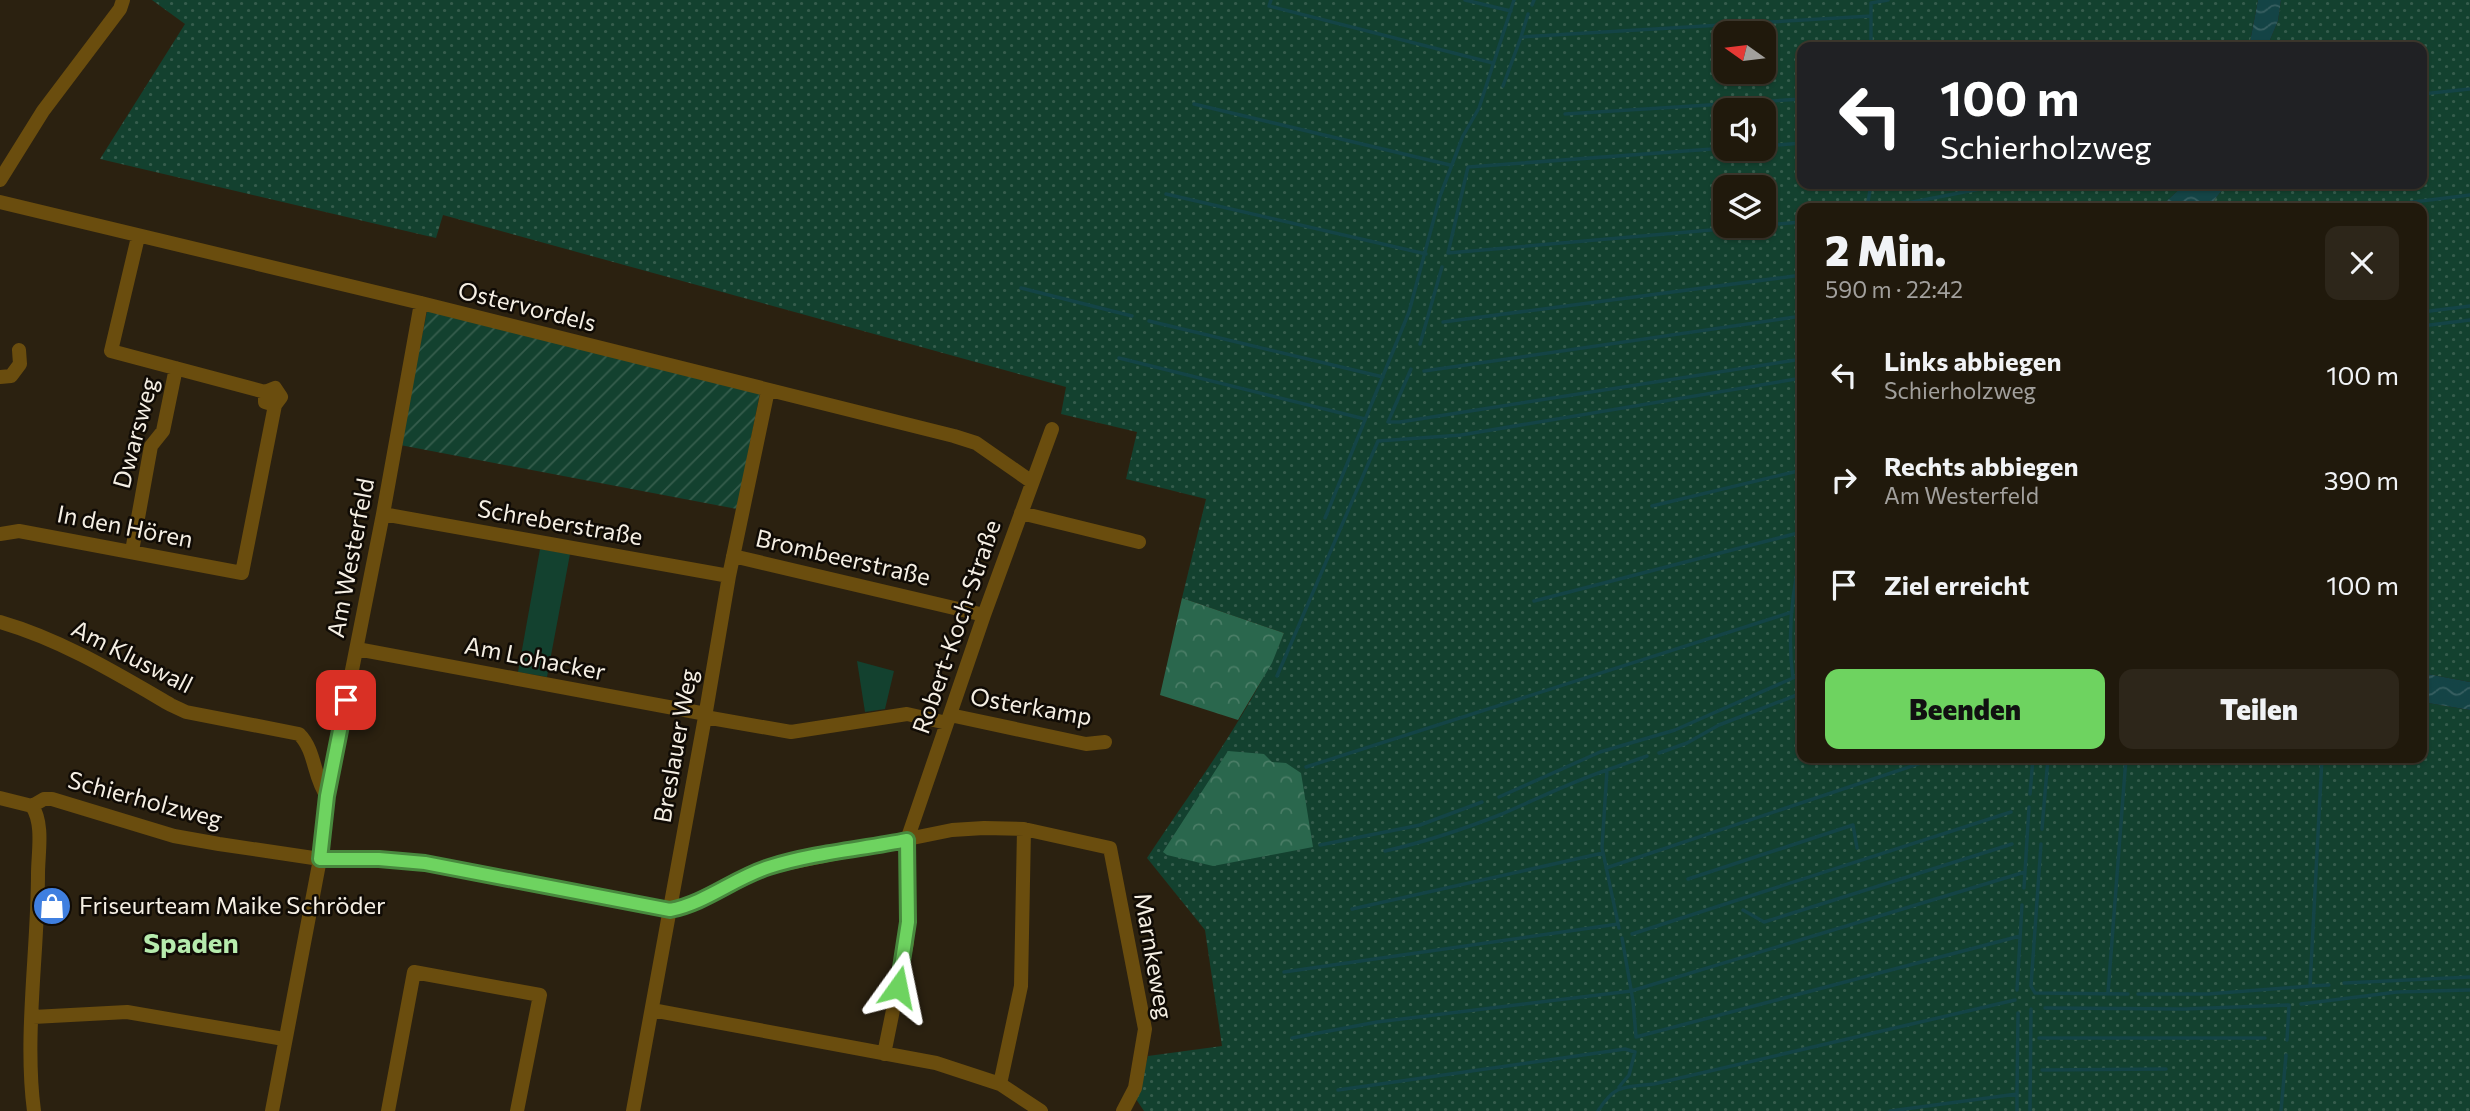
<!DOCTYPE html>
<html lang="de">
<head>
<meta charset="utf-8">
<style>
  body { margin:0; font-family:Commissioner,sans-serif; background:#2d261a; color:#f1f3f6; height:100vh; display:flex; flex-direction:column; font-size:26px; white-space:nowrap }
  * { box-sizing:border-box; margin:0 }
  p { font-size:23px; color:#a2a09d }
  .icon { flex:none; width:38px; height:38px; fill:none; stroke:currentColor; stroke-width:2; stroke-linecap:round; stroke-linejoin:round }
  .map { position:relative; flex:1; overflow:hidden }
  .details { position:absolute; left:1797px; top:203px; width:630px; height:560px; display:flex; flex-direction:column; background:#20190c; border-radius:14px; box-shadow:0 2px 5px #0004,0 0 0 2px #3d382d }
  .details>* { flex:none }
  .top-card { position:absolute; left:1797px; top:42px; width:630px; height:147px; border-radius:14px; box-shadow:0 2px 5px #0004,0 0 0 2px #3d382d; background:#202124; color:#fff; overflow:hidden }
  .needle { width:46px; rotate:284deg }
  .tools { position:absolute; left:1713px; top:21px; display:grid; gap:14px }
  .tools a { display:grid; place-items:center; width:63px; height:63px; border-radius:14px; background:#20190c; box-shadow:0 2px 5px #0004,0 0 0 2px #3d382d; font-size:35px }
  .pin { position:absolute; display:grid; place-items:center; width:60px; height:60px; color:#fff; margin:-30px; border-radius:14px; box-shadow:0 4px 10px #0006 }
  .me { position:absolute; width:77px; margin:-38px; rotate:12deg; stroke-linejoin:round; filter:drop-shadow(0 0 5px #0008) }
  .turn { display:flex; align-items:center; gap:24px; height:147px; padding:0 28px; font-size:32px }
  .turn .icon { width:91px; height:91px; stroke-width:2.5 }
  .turn b { display:block; font-size:49px; line-height:60px }
  .round { display:grid; place-items:center; flex:none; width:74px; height:74px; border-radius:14px; background:#2d261a }
  .summary { display:flex; align-items:center; justify-content:space-between; height:119px; padding:0 28px }
  h1 { font-size:42px; font-weight:800; line-height:52px }
  .action { display:flex; gap:14px; margin-top:auto; padding:14px 28px }
  .action a { flex:1; height:80px; border-radius:14px; background:#6ed360; color:#111; font-size:28px; font-weight:800; line-height:80px; text-align:center }
  .action a+a { background:#2d261a; color:#f1f3f6 }
  ul { padding:0; list-style:none }
  li { display:flex; align-items:center; gap:21px; height:105px; padding:0 28px }
  li div { flex:1 }
  li b { display:block; font-size:26px }
  li em { font-style:normal }
  .map>svg:first-child { display:block }
  .grass { fill:url(#grass-dots); fill-rule:evenodd }
  .forest { fill:url(#forest-crowns) }
  .park { fill:#13412f }
  .garden { fill:url(#garden-furrows) }
  .water { fill:url(#water-waves) }
  .lines { fill:none; stroke-linecap:round; stroke-linejoin:round }
  .stream { stroke:#144446; stroke-width:3.5 }
  .minor { stroke:#6a4d0e; stroke-width:14 }
  .route-casing { stroke:#48893e; stroke-width:18 }
  .route { stroke:#6ed360; stroke-width:12 }
  .labels { text-anchor:middle; stroke-width:5; stroke-linejoin:round; paint-order:stroke }
  .street-label { font-size:24px; fill:#f5efe4; stroke:#100b05 }
  .poi-label { font-size:24px; fill:#f5efe4; stroke:#100b05; text-anchor:start }
  .quarter-label { font-size:28px; font-weight:bold; fill:#b6ebad; stroke:#100b05 }
</style>
</head>
<body>
<div class="map">
<svg width="2470" height="1111" viewBox="0 0 2470 1111">
  <defs>
    <pattern id="grass-dots" width="8" height="8" patternUnits="userSpaceOnUse" patternTransform="scale(1.75)"><rect width="8" height="8" fill="#13412f"/><path d="M2 2h.1M6 6h.1" fill="none" stroke="#365d4d" stroke-width="1.8" stroke-linecap="round"/></pattern>
    <pattern id="forest-crowns" width="20" height="18" patternUnits="userSpaceOnUse" patternTransform="scale(1.75)"><rect width="20" height="18" fill="#2a674d"/><path d="M2 6a3 3 0 1 1 6 0M12 15a3 3 0 1 1 6 0" fill="none" stroke="#4a7d66"/></pattern>
    <pattern id="garden-furrows" width="10" height="10" patternUnits="userSpaceOnUse" patternTransform="scale(1.75)"><rect width="10" height="10" fill="#13412f"/><path d="M-1 1l2-2M0 10L10 0M9 11l2-2" fill="none" stroke="#365d4d"/></pattern>
    <pattern id="water-waves" width="16" height="10" patternUnits="userSpaceOnUse" patternTransform="scale(1.75)"><rect width="16" height="10" fill="#144446"/><path d="M0 5q4-4 8 0t8 0" fill="none" stroke="#375f61"/></pattern>
  </defs>
  <rect width="100%" height="100%" fill="#2b2110"/>
  <path class="grass" d="M 152,0 L 2258,0 L 2249,47 L 1802,47 L 1802,184 L 2185,184 L 2159,208 L 1802,208 L 1802,758 L 2422,758 L 2422,702 L 2470,710 L 2470,1111 L 1144,1111 L 1136,1099 L 1148,1056 L 1222,1046 L 1205,930 L 1147,858 C 1193,788 1253,710 1284,633 L 1182,598 L 1206,499 L 1126,479 L 1137,432 L 1061,414 L 1066,387 L 443,215 L 436,238 L 100,159 L 185,24 ZM 1726,33 L 1764,33 L 1764,72 L 1726,72 ZM 1726,110 L 1764,110 L 1764,149 L 1726,149 ZM 1726,187 L 1764,187 L 1764,226 L 1726,226 Z
    M 2281,0 L 2470,0 L 2470,682 L 2422,673 L 2422,208 L 2208,208 L 2227,184 L 2422,184 L 2422,47 L 2267,47 L 2278,21 Z"/>
  <path class="forest" d="M 1182,598 L 1284,633 L 1272,663 L 1238,720 L 1160,695 Z
    M 1228,751 L 1264,754 L 1272,762 L 1286,763 L 1301,773 L 1313,847 L 1213,866 L 1167,855 L 1163,852 Z"/>
  <path class="park" d="M 540,549 L 570,554 L 547,677 L 518,672 Z
    M 857,661 L 894,671 L 885,709 L 865,712 Z"/>
  <path class="garden" d="M 427,311 L 760,393 L 737,509 L 400,445 Z"/>
  <path class="water" d="M 2258,0 L 2281,0 L 2278,21 L 2267,47 L 2249,47 Z
    M 2185,184 L 2227,184 L 2208,208 L 2159,208 Z
    M 2422,673 L 2470,682 L 2470,710 L 2422,702 Z"/>
  <g class="lines">
    <path class="stream" d="M 1271,0 L 1269,6 L 1493,63
      M 1465,0 L 1511,11
      M 1532,5 L 1534,0
      M 1521,37 L 1528,14
      M 1871,47 L 1871,3 L 1888,0
      M 1503,86 L 1521,37 L 1871,16
      M 2422,94 L 2470,89
      M 1194,104 L 1450,165
      M 1565,114 L 1802,99
      M 1764,146 L 1802,143
      M 1726,148 L 1468,167 L 1448,253 L 1757,226
      M 1166,194 L 1426,254
      M 1867,208 L 1871,184
      M 1882,208 L 1995,186
      M 2365,208 L 2470,195
      M 1764,225 L 1802,222
      M 1021,288 L 1132,316
      M 2422,312 L 2470,306
      M 1149,321 L 1383,377
      M 1443,322 L 1802,275
      M 2422,326 L 2470,320
      M 1420,344 L 1442,267
      M 1119,358 L 1365,419
      M 1411,369 L 1388,422 L 1400,422 L 1802,359
      M 1424,371 L 1802,316
      M 1652,506 L 1798,471
      M 1802,509 L 1801,516 L 1802,543
      M 1325,518 L 1409,312 L 1440,196 L 1463,136 L 1479,108 L 1514,0
      M 1802,549 C 1792,591 1787,635 1793,678 L 1802,674
      M 1534,601 L 1802,532
      M 1277,676 L 1378,441 L 1461,435 L 1802,378
      M 1659,753 L 1687,743 L 1719,725 L 1802,693
      M 1306,767 L 1792,612
      M 2030,794 L 2033,758
      M 1499,797 L 1600,752 L 1675,730 L 1793,678
      M 2042,829 L 2048,758
      M 2041,844 L 2031,986 L 2035,993 L 2128,994
      M 1320,845 L 1420,825 L 1482,802
      M 1385,851 C 1425,842 1464,829 1502,814 C 1537,799 1571,782 1607,770
      M 1606,868 L 1936,758
      M 1688,879 L 1853,825 L 1857,848
      M 2024,888 L 2029,807
      M 1352,909 L 1603,853
      M 1743,910 L 1764,922 L 2012,844
      M 1619,928 L 1602,848 L 1607,770 L 1647,756
      M 1632,934 L 2011,812
      M 1622,938 L 1633,1001 L 1636,1037 L 2020,936
      M 1284,972 L 1618,924
      M 2344,983 L 2470,977
      M 2310,986 L 2329,985
      M 2017,990 L 2022,905
      M 2108,993 L 2126,758
      M 2138,994 L 2208,994 L 2310,986 L 2322,758
      M 2301,1004 L 2397,992 L 2470,990
      M 2045,1008 L 2184,1009 L 2289,1005 L 2287,1040
      M 1292,1038 L 1377,1022 L 1631,991 L 2025,872
      M 2039,1038 L 2265,1038
      M 2042,1070 L 2166,1069
      M 1338,1090 L 1625,1049 L 1635,1052 L 1629,1075 L 1619,1087
      M 2017,1094 L 2017,1111
      M 1598,1111 C 1615,1084 1624,1087 1654,1084 L 2015,1000
      M 1890,1111 L 2017,1094 L 2018,1013
      M 2030,1111 L 2031,1009
      M 2281,1111 L 2286,1055"/>
    <path class="minor" d="M 0,180 L 43,111 L 120,9 L 123,0
      M 0,202 L 421,303 L 954,436 L 976,443 L 1032,482
      M 138,237 L 111,351 L 265,392 L 275,388 L 281,397 L 275,405 L 265,402 L 265,392
      M 0,377 L 11,376 L 20,364 L 19,350
      M 1021,513 L 1139,542
      M 383,514 L 729,576
      M 0,534 L 19,531 L 242,573 L 275,405
      M 132,551 L 151,446 L 163,431 L 176,368
      M 733,556 L 984,615
      M 0,622 C 62,640 116,673 171,705 L 186,712 L 299,734 C 316,751 313,777 327,796
      M 357,649 L 706,714
      M 950,715 L 1086,744 L 1105,742
      M 705,717 L 791,732 L 907,714 L 947,723
      M 0,798 L 32,806 C 44,824 38,853 38,874 C 38,950 24,1037 34,1111
      M 32,806 L 44,799 L 52,799 L 174,836 L 219,844 L 320,859 L 379,859 L 425,863 L 670,910 C 705,903 736,880 770,867 L 952,830 L 984,828 L 1024,829 L 1110,848 L 1145,1029 L 1135,1088 L 1123,1111
      M 652,1010 L 936,1063 L 1000,1084 L 1041,1111
      M 33,1017 L 127,1012 L 284,1039
      M 884,1054 L 907,942 L 907,840 L 984,615 L 1052,429
      M 1000,1084 L 1021,986 L 1024,829
      M 272,1111 L 320,859 L 327,796 L 383,514 L 421,303
      M 388,1111 L 414,972 L 540,995 L 517,1111
      M 633,1111 L 705,717 L 729,576 L 768,390"/>
  </g>
  <g class="lines">
    <defs>
      <path id="route" d="M 346,700 L 327,796 L 320,859 L 379,859 L 425,863 L 670,910 C 706,903 734,878 769,867 C 813,853 862,849 907,840 L 908,922 L 898,987"/>
    </defs>
    <use href="#route" class="route-casing"/>
    <use href="#route" class="route"/>
  </g>
  <defs>
    <symbol id="shop-disc" viewBox="-11 -11 22 22"><circle r="9.5" fill="#3f7fe0" stroke="#100b05"/><path d="M-5-2.5h2.3a2.7 3.5 0 0 1 5.4 0H5L5.5 6h-11ZM-1.5-2.5h3a1.5 2.3 0 0 0-3 0Z" fill="#fff"/></symbol>
  </defs>
  <g fill-rule="evenodd">
    <use href="#shop-disc" x="30" y="884" width="44" height="44"/>
  </g>
  <g class="labels">
    <g class="street-label">
      <text transform="translate(527 307) rotate(14)" y="8">Ostervordels</text>
      <text transform="translate(136 433) rotate(-75)" y="8">Dwarsweg</text>
      <text transform="translate(560 523) rotate(10)" y="8">Schreberstraße</text>
      <text transform="translate(125 527) rotate(11)" y="8">In den Hören</text>
      <text transform="translate(351 558) rotate(-79)" y="8">Am Westerfeld</text>
      <text transform="translate(843 558) rotate(13)" y="8">Brombeerstraße</text>
      <text transform="translate(957 627) rotate(-71)" y="8">Robert-Koch-Straße</text>
      <text transform="translate(132 657) rotate(27)" y="8">Am Kluswall</text>
      <text transform="translate(535 659) rotate(11)" y="8">Am Lohacker</text>
      <text transform="translate(1031 707) rotate(10)" y="8">Osterkamp</text>
      <text transform="translate(676 746) rotate(-80)" y="8">Breslauer Weg</text>
      <text transform="translate(145 800) rotate(15)" y="8">Schierholzweg</text>
      <text transform="translate(1153 956) rotate(80)" y="8">Marnkeweg</text>
    </g>
    <g class="poi-label">
      <text x="79" y="914">Friseurteam Maike Schröder</text>
    </g>
    <g class="quarter-label">
      <text x="191" y="953">Spaden</text>
    </g>
  </g>
</svg>
<div class="tools">
<a><svg class="needle" viewBox="-14 -14 28 28"><path d="M0-13l5 13h-10z" fill="#e53935"/><path d="M0 13l5-13h-10z" fill="#a2a09d"/></svg></a>
<a><svg class="icon" aria-label="sound" viewBox="0 0 24 24"><path d="M4 9h4l5-4v14l-5-4H4zM17 9q2 3 0 6"/></svg></a>
<a><svg class="icon" aria-label="layers" viewBox="0 0 24 24"><path d="M12 4l9 5-9 5-9-5zM3 14l9 5 9-5"/></svg></a>
</div>
<div class="pin" style="left:346px;top:700px;background:#d93025"><svg class="icon" aria-label="arrive" viewBox="0 0 24 24"><path d="M6 21V4h12l-3 4 3 4H6"/></svg></div>
<svg class="me" style="left:898px;top:987px" viewBox="-20 -20 40 40"><path d="M0-17L14 15 0 8-14 15z" fill="#6ed360" stroke="#fff" stroke-width="4"/></svg>
<div class="top-card">
<div class="turn"><svg class="icon" aria-label="left" viewBox="0 0 24 24"><path d="M17 20v-9H6M10 6l-5 5 5 5"/></svg><div><b>100 m</b>Schierholzweg</div></div>
</div>
<section class="details">
<div class="summary"><div><h1>2 Min.</h1><p>590 m · 22:42</p></div><a class="round"><svg class="icon" aria-label="close" viewBox="0 0 24 24"><path d="M6 6l12 12M18 6L6 18"/></svg></a></div>
<ul>
<li><svg class="icon" aria-label="left" viewBox="0 0 24 24"><path d="M17 20v-9H6M10 6l-5 5 5 5"/></svg><div><b>Links abbiegen</b><p>Schierholzweg</p></div><em>100 m</em></li>
<li><svg class="icon" aria-label="right" viewBox="0 0 24 24"><path d="M7 20v-9h11M14 6l5 5-5 5"/></svg><div><b>Rechts abbiegen</b><p>Am Westerfeld</p></div><em>390 m</em></li>
<li><svg class="icon" aria-label="arrive" viewBox="0 0 24 24"><path d="M6 21V4h12l-3 4 3 4H6"/></svg><div><b>Ziel erreicht</b></div><em>100 m</em></li>
</ul>
<div class="action"><a>Beenden</a><a>Teilen</a></div>
</section>
</div>
</body>
</html>
